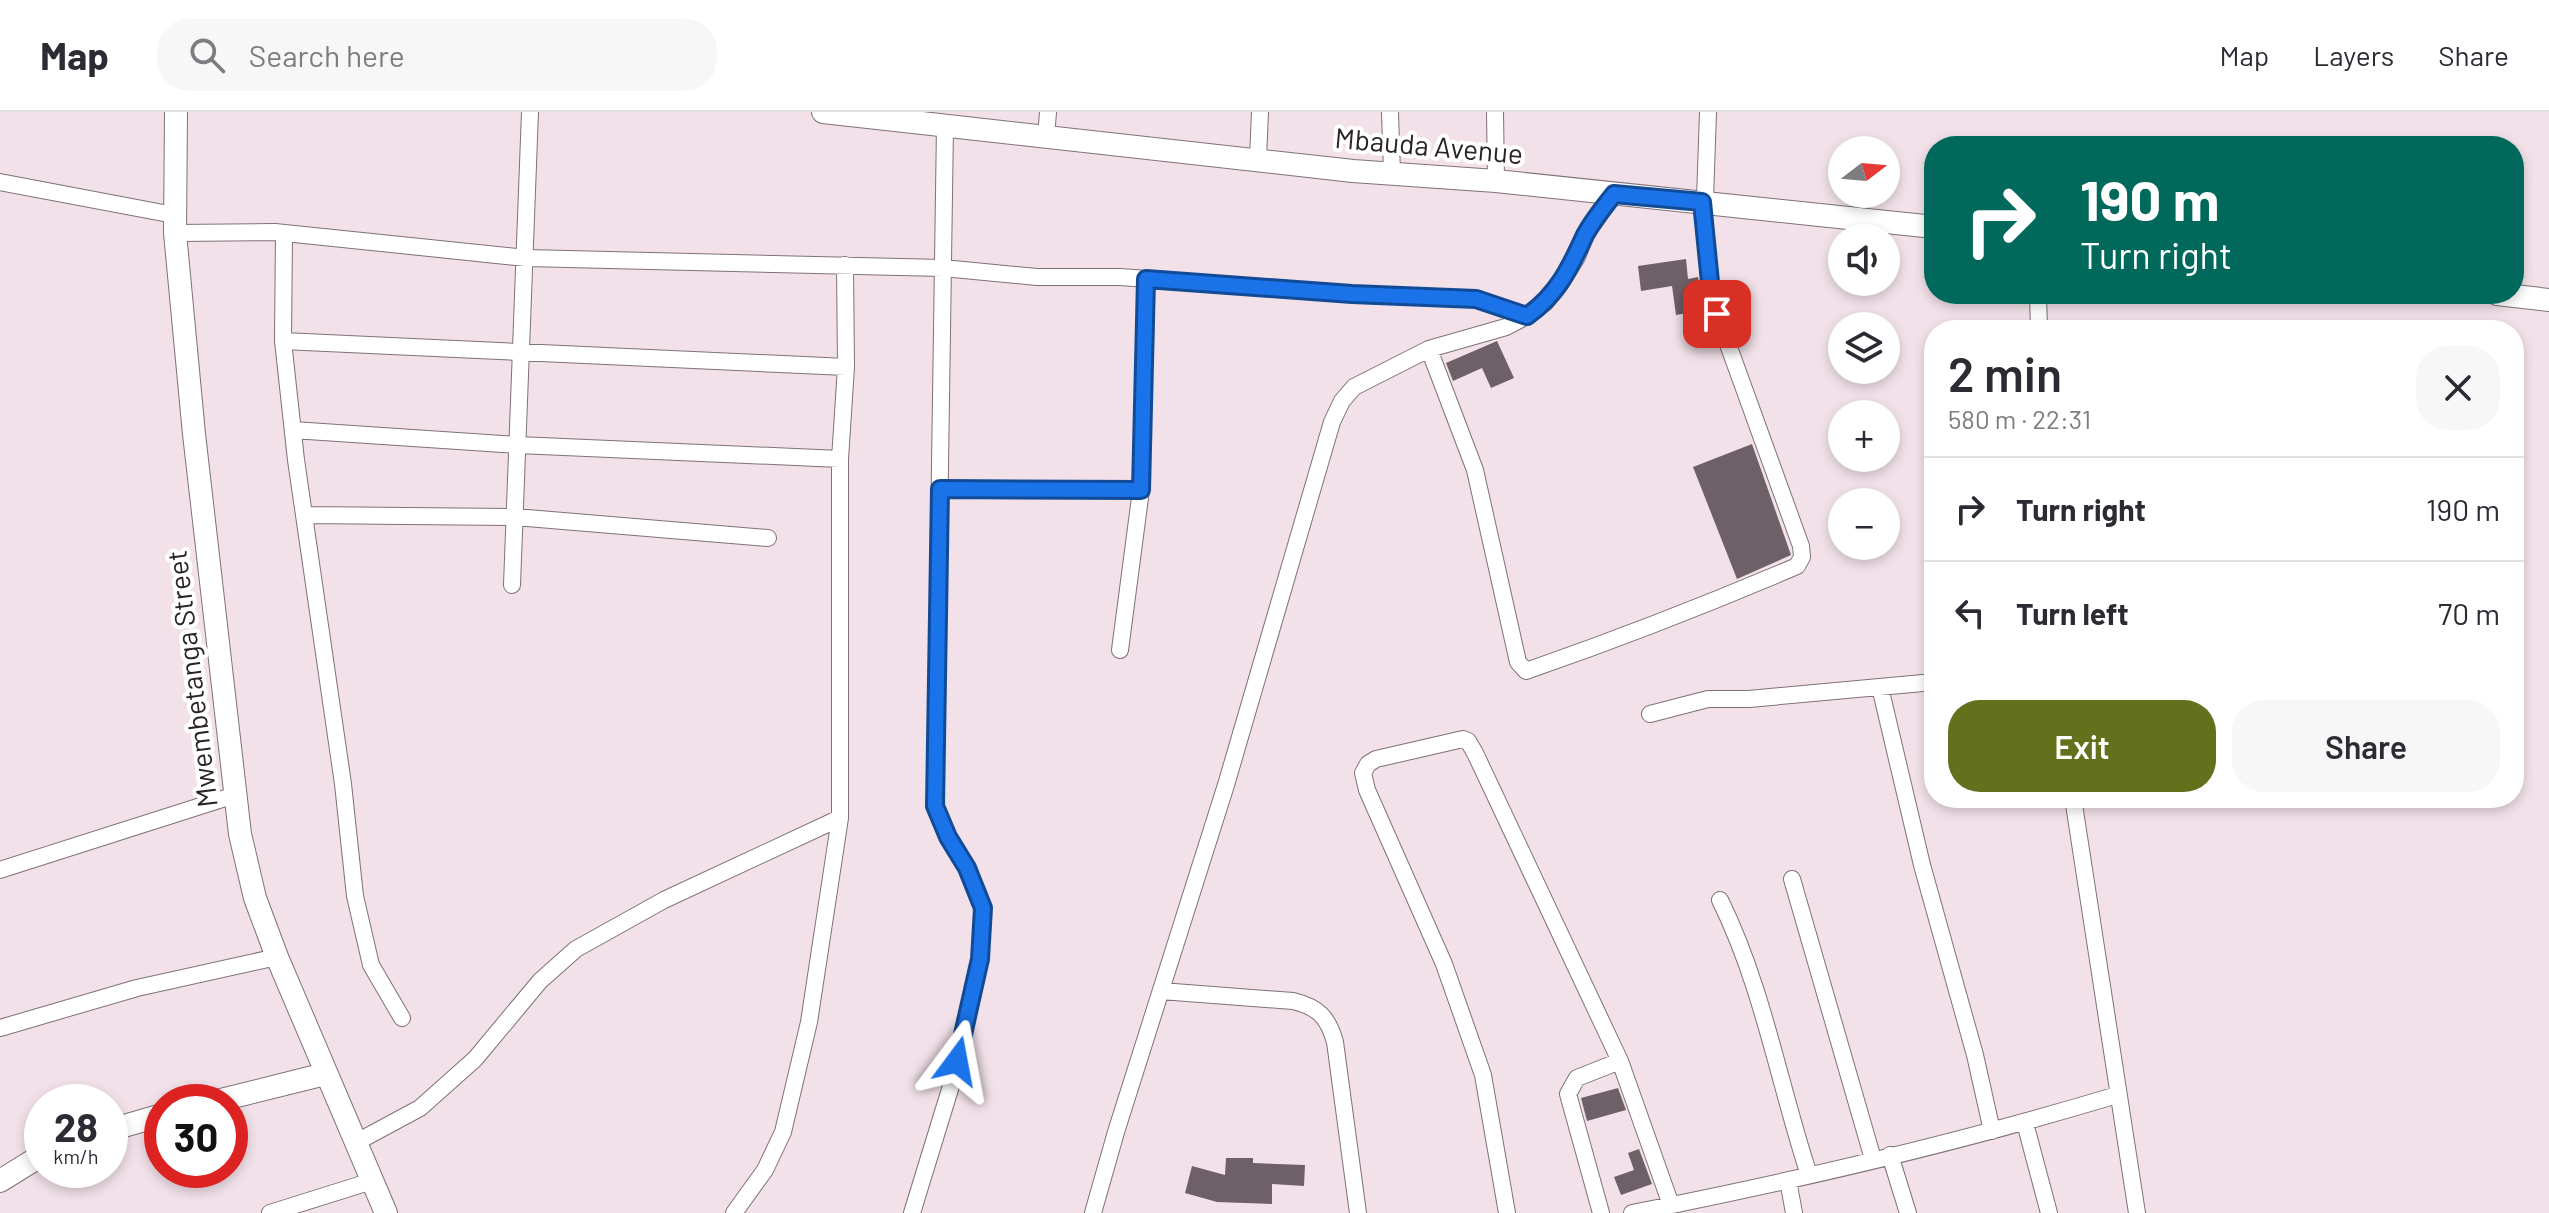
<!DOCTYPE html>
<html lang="en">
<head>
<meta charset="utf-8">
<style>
  body { margin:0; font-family:Barlow,sans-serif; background:#f7f7f7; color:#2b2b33; height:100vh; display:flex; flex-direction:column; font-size:30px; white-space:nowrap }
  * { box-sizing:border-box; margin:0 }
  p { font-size:26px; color:#7c7c81 }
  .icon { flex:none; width:44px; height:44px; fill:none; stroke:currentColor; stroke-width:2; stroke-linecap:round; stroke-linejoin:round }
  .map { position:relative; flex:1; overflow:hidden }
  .side { position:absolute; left:1924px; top:208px; width:600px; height:488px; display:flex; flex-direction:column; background:#fff; border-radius:32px; box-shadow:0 4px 12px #0003 }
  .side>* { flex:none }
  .hud { position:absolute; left:1924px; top:24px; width:600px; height:168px; border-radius:32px; box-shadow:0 4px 12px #0003; background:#00695c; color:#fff; overflow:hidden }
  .needle { width:52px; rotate:74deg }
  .controls { position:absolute; left:1828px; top:24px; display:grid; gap:16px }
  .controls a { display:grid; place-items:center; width:72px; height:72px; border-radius:50%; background:#fff; box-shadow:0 4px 12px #0003; font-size:40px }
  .speed { position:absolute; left:24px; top:972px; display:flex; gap:16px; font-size:40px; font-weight:700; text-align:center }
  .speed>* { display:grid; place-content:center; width:104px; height:104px; border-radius:50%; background:#fff; box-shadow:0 4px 12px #0003; line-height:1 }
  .speed small { font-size:20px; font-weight:400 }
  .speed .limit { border:12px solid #d22; background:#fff; color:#111 }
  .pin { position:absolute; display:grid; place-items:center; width:68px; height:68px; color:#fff; margin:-34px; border-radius:16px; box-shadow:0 4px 12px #0006 }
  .me { position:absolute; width:88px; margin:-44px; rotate:13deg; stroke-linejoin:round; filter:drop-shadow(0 0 6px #0008) }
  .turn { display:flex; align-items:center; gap:28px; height:168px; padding:0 24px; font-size:36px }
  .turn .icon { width:104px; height:104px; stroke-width:2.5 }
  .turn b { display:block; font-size:56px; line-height:68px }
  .round { display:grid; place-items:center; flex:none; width:84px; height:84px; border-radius:32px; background:#f7f7f7 }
  .overview { display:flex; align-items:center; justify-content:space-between; height:136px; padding:0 24px }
  h1 { font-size:48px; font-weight:600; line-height:60px }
  .action { display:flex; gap:16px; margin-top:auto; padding:16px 24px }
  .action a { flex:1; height:92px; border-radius:32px; background:#63711c; color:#fff; font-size:32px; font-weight:600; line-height:92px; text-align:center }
  .action a+a { background:#f7f7f7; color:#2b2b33 }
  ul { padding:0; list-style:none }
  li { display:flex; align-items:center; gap:24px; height:104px; padding:0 24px; border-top:2px solid #e1e1e2 }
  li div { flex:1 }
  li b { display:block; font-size:30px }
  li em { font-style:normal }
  header { display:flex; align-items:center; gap:48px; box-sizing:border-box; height:112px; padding:0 40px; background:#fff; border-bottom:2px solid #e1e1e2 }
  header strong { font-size:38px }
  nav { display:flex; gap:44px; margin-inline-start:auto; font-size:28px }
  .search { width:560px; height:72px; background:#f7f7f7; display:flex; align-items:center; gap:20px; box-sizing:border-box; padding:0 28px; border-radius:32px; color:#7c7c81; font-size:30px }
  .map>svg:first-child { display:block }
  .building { fill:#6e6067 }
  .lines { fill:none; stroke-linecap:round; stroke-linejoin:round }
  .minor-casing { stroke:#7f7178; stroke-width:18 }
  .tertiary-casing { stroke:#7f7178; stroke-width:24 }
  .minor { stroke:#fff; stroke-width:16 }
  .tertiary { stroke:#fff; stroke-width:22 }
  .route-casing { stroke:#114b97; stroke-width:20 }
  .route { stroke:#1a73e8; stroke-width:14 }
  .labels { text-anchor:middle; stroke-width:8; stroke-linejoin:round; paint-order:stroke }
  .street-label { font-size:28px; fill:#292326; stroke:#fff }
</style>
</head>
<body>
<header>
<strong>Map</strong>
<div class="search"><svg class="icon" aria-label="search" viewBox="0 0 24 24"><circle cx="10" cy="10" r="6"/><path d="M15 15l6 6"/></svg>Search here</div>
<nav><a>Map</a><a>Layers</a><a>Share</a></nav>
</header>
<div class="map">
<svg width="2549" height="1101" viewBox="0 0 2549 1101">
  <rect width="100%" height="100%" fill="#f2e1e9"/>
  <path class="building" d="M 1686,147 L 1688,167 L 1698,165 L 1704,198 L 1676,203 L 1672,174 L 1641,179 L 1638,154 Z
    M 1709,213 L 1716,233 L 1703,236 L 1698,216 Z
    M 1497,229 L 1514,266 L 1491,276 L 1482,256 L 1453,269 L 1446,251 Z
    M 1752,332 L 1791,443 L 1737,467 L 1693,355 Z
    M 1618,976 L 1626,998 L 1587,1009 L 1581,986 Z
    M 1639,1037 L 1652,1072 L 1621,1083 L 1614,1065 L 1634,1058 L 1628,1041 Z
    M 1226,1046 L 1253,1046 L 1253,1051 L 1305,1053 L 1304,1074 L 1272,1072 L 1272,1092 L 1217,1090 L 1185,1081 L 1192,1054 L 1225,1063 Z"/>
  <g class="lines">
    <defs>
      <path id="minor" d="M 1390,0 L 1392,62
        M 1495,0 L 1496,69
        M 1046,25 L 1048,0
        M 1258,47 L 1260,0
        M 0,70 L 174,103
        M 175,121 L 275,120 L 526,146 L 943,156 L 1037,165 L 1120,165 L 1352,182 L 1476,187 L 1527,204
        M 284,121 L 283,229 L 296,348 L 343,672 L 355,784 L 371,853 L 402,906
        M 2038,182 L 2039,218
        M 283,229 L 846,255
        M 1429,237 L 1475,358 L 1518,550 L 1526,559 C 1618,527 1708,492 1797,454 L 1802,445 L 1801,434 L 1717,202 L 1711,180 L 1702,90 L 1705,87 L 1708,0
        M 293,318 L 518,333 L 840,347
        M 940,377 L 1141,378
        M 304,403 L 515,405 L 768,426
        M 512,473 L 530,0
        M 1120,538 L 1141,378 L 1146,167
        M 1880,575 L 1922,753 L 1975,943 L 1992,1019
        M 1650,602 L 1708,587 L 1749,587 L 1934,570
        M 2073,686 L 2137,1101
        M 0,758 L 235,683
        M 1792,767 L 1873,1047
        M 1720,788 C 1763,875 1779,972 1809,1063
        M 1161,879 L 1293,889 C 1318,895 1328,905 1335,930 L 1358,1101
        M 0,916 L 137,876 L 277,845
        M 2025,1011 L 2049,1101
        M 355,1031 L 420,996 L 475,947 L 540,869 L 576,837 L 664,788 L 840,706
        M 1890,1043 L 1908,1101
        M 1788,1068 L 1794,1101
        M 270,1101 L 372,1069
        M 734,1101 L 765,1058 L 783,1020 L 809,910 L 840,706 L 840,347 L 846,255 L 845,153
        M 912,1101 L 951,974 L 980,847 L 983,796 L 967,756 L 948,725 L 935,694 L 945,14
        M 1093,1101 L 1116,1020 L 1226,673 L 1332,310 L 1342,289 L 1354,275 L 1429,237 L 1506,215 L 1527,204 L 1545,191 L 1559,174 L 1577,145 L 1586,122 L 1614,82
        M 1507,1101 L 1483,963 L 1444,852 L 1367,678 L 1363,661 L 1368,652 L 1376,647 L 1463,627 L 1468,629 L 1475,641 L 1620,949 L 1671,1093
        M 1601,1101 L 1568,982 L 1577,966 L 1620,949
        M 1632,1101 C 1795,1069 1958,1031 2117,983"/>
      <path id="tertiary" d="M 176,0 L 175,121 L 194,322 L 240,722 L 255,786 L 277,845 L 386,1101
        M 823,0 L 1353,59 L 1496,69 L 1934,115
        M 2497,182 L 2549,188
        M 213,990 L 325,962
        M 110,1018 L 162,1003
        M 0,1069 L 42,1043"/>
    </defs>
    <use href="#minor" class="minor-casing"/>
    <use href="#tertiary" class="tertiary-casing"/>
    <use href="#minor" class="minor"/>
    <use href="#tertiary" class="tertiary"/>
  </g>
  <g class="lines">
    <defs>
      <path id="route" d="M 957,949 L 980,847 L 983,796 L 967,756 L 948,725 L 935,694 L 940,377 L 1141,378 L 1146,167 L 1352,182 L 1476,187 L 1527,204 C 1557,183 1570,156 1585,123 C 1593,108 1604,95 1614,82 L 1702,90 L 1711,180 L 1717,202"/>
    </defs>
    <use href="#route" class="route-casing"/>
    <use href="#route" class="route"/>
  </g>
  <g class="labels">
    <g class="street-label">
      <text transform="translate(1429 34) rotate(5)" y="10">Mbauda Avenue</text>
      <text transform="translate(192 567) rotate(-97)" y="10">Mwembetanga Street</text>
    </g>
  </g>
</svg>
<div class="controls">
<a><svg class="needle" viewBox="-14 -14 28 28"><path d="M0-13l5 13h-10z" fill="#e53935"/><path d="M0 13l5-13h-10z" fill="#7c7c81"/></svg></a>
<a><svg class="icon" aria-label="sound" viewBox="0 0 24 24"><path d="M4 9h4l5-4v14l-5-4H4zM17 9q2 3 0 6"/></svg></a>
<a><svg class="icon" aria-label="layers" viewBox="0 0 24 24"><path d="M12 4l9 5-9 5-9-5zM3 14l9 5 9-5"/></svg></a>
<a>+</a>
<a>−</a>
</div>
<div class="speed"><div>28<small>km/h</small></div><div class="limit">30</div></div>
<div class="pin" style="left:1717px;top:202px;background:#d93025"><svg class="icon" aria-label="arrive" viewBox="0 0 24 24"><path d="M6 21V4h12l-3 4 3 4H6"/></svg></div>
<svg class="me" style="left:957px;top:949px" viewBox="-20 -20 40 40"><path d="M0-17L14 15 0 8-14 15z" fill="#1a73e8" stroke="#fff" stroke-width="4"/></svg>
<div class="hud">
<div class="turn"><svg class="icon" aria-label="right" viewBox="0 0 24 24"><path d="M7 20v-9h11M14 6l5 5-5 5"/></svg><div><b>190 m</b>Turn right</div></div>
</div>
<section class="side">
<div class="overview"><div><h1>2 min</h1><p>580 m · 22:31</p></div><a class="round"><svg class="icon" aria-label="close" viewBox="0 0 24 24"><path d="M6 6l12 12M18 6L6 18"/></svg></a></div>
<ul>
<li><svg class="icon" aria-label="right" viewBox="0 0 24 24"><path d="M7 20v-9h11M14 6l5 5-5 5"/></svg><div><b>Turn right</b></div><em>190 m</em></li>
<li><svg class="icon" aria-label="left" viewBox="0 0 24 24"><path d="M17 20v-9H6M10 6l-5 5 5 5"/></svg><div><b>Turn left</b></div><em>70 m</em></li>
</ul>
<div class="action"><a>Exit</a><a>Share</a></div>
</section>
</div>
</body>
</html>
